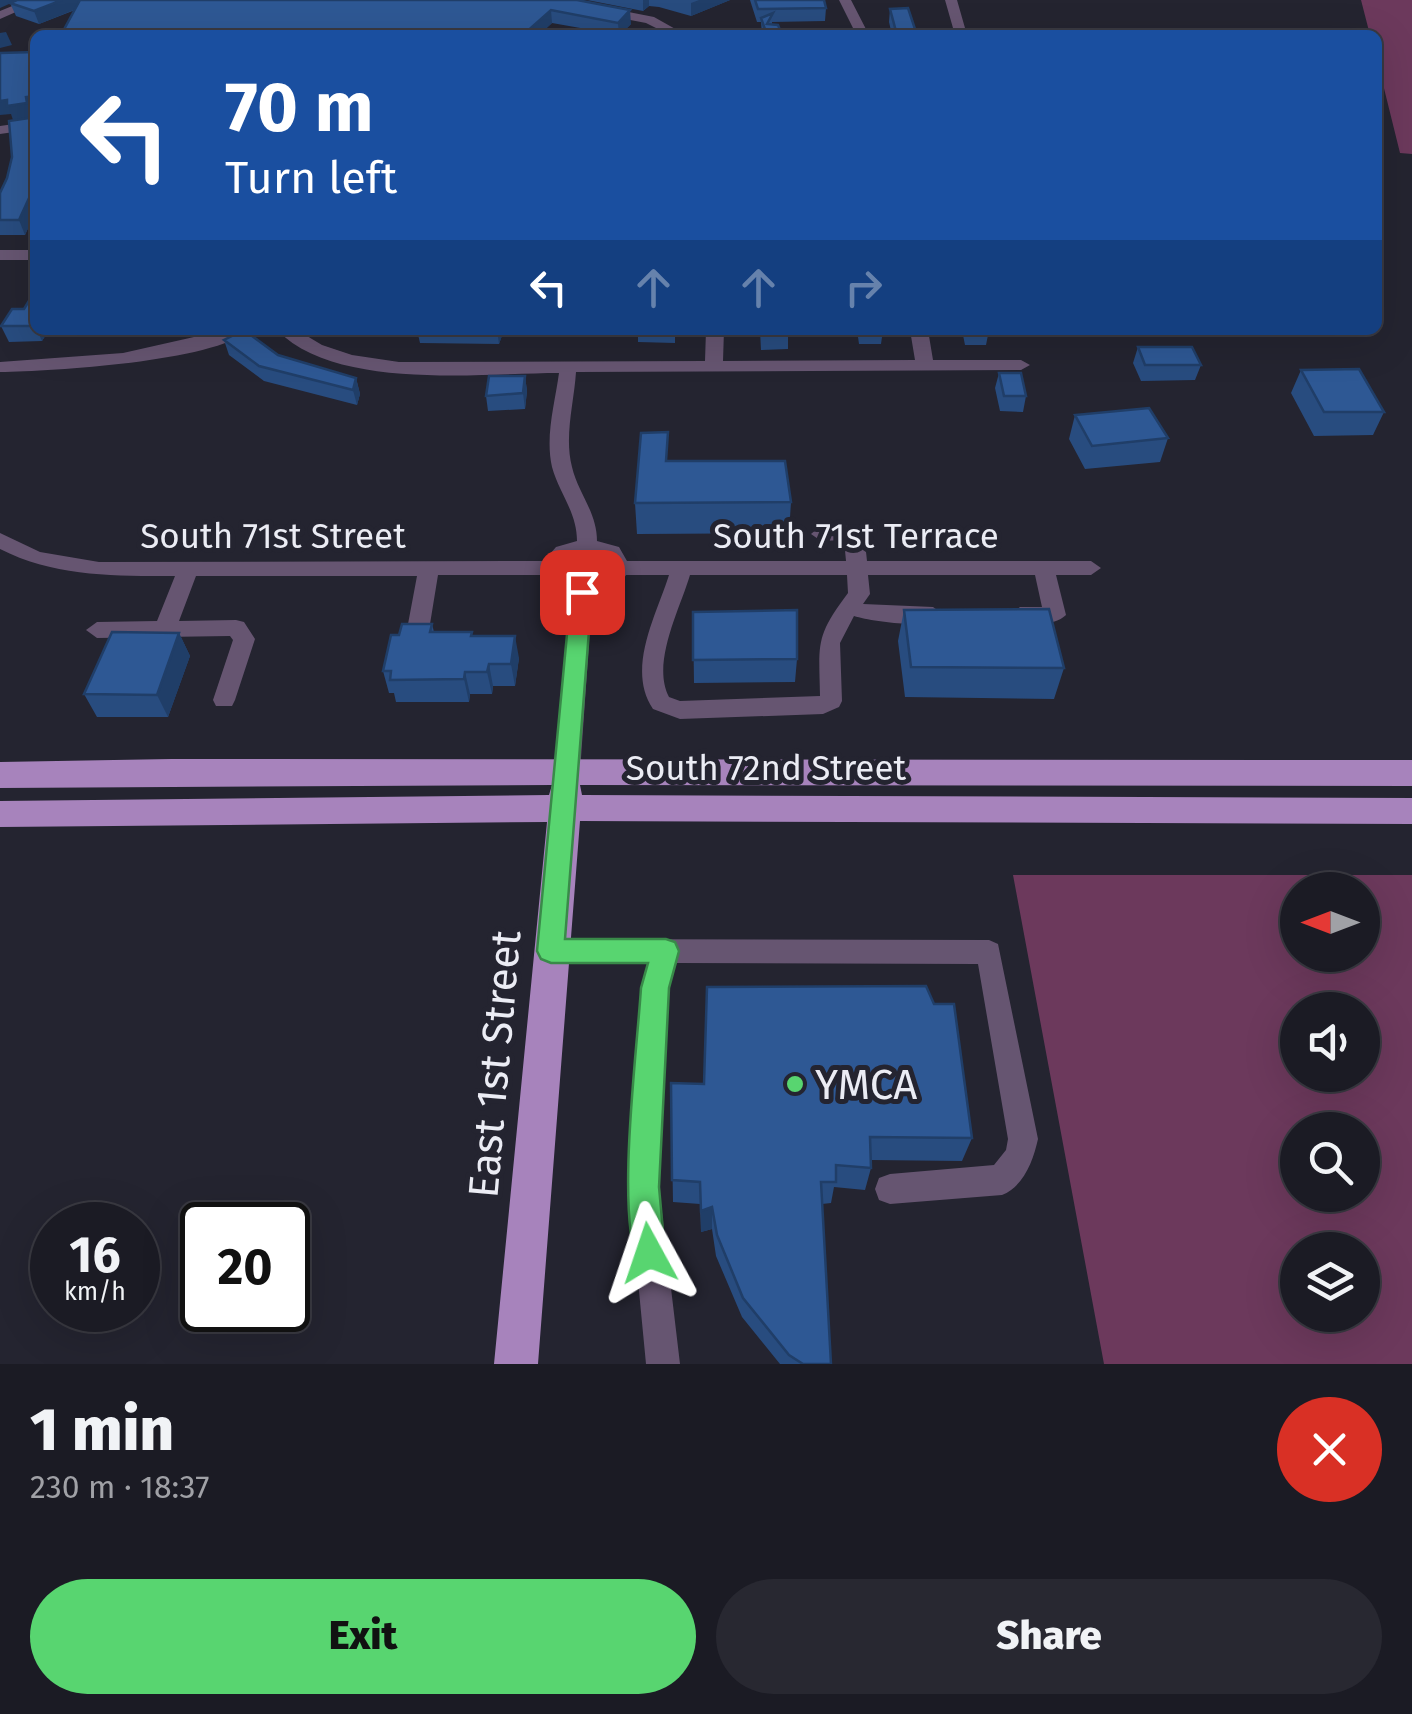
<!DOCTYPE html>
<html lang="en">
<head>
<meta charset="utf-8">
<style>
  body { margin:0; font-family:"Fira Sans",sans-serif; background:#282831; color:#f1f3f6; height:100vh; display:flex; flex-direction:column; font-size:38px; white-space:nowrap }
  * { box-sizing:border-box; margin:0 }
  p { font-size:32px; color:#a0a1a6 }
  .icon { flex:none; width:55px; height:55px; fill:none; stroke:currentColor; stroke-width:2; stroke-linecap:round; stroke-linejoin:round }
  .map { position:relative; height:1364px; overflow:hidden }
  .details { display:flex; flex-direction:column; background:#1b1b24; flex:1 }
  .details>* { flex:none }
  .top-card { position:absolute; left:30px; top:30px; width:1352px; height:305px; border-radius:15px; box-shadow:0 10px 40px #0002,0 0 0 2px #393941; background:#1a4fa0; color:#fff; overflow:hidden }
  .needle { width:65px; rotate:270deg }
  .controls { position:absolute; left:1280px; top:872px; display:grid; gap:20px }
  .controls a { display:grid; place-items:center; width:100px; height:100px; border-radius:50%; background:#1b1b24; box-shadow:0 10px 40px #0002,0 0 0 2px #393941; font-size:50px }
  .speed { position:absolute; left:30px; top:1202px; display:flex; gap:20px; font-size:50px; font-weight:700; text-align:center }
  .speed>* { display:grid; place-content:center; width:130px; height:130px; border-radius:50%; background:#1b1b24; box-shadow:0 10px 40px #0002,0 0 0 2px #393941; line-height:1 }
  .speed small { font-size:25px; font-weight:400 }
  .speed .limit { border:5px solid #111; border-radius:15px; background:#fff; color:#111 }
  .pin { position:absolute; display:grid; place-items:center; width:85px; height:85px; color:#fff; margin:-42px; border-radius:20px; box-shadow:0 5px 15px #0006 }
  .me { position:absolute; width:110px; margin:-55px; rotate:355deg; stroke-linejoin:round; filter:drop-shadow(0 0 8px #0008) }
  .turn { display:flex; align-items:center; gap:35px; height:210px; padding:0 30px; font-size:45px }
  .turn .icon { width:130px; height:130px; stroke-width:2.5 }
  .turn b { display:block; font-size:70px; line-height:85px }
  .lanes { display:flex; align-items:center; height:95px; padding:0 30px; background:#0003; justify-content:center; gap:50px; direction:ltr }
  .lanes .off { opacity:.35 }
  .round { display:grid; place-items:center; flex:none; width:105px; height:105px; border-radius:52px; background:#282831 }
  .overview { display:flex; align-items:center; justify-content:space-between; height:170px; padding:0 30px }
  h1 { font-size:60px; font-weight:800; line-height:75px }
  .button { display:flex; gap:20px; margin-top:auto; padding:20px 30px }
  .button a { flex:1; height:115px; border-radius:60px; background:#58d570; color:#111; font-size:40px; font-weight:800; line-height:115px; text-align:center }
  .button a+a { background:#282831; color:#f1f3f6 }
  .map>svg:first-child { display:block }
  .green { fill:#6c395c; fill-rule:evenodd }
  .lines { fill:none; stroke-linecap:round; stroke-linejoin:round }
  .minor { fill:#665571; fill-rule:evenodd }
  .major { fill:#a783bc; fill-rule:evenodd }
  .wall { fill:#284c7f }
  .shaded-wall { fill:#203e68 }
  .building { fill:#2e5894; stroke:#203e68; stroke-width:2.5 }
  .route { fill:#58d570; stroke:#398a49; stroke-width:2.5 }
  .poi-dot { fill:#58d570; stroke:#242430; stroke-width:4 }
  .labels { text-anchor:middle; stroke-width:10; stroke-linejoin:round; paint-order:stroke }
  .street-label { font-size:35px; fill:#ebecf4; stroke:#242430 }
  .near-street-label { font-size:42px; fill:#ebecf4; stroke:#242430 }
  .near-poi-label { font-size:42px; fill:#ebecf4; stroke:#242430; text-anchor:start }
</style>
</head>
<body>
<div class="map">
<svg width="1412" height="1364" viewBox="0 0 1412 1364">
  <rect width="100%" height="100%" fill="#242430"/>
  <path class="green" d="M 1361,0 L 1412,0 L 1412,154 L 1400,153 L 1378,64 L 1378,35 L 1370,35 Z
    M 1013,875 L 1412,875 L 1412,1364 L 1104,1364 ZM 1298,890 L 1362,890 L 1362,955 L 1298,955 ZM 1298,1010 L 1362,1010 L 1362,1075 L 1298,1075 ZM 1298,1130 L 1362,1130 L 1362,1195 L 1298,1195 ZM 1298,1250 L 1362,1250 L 1362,1315 L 1298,1315 Z"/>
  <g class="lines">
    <path class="minor" d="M 27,0 L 43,0 L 0,19 L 0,11 Z
      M 839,0 L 851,0 L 869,35 L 769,35 L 775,31 L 854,30 Z
      M 945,0 L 957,0 L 967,35 L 955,35 Z
      M 603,7 L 654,17 L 686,35 L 670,35 L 646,23 L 599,14 L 597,11 Z
      M 35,121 L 35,129 L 0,134 L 0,126 Z
      M 0,250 L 35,250 L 35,260 L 0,260 Z
      M 225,330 L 251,330 C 211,362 54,371 0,372 L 0,362 L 123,353 Z
      M 277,330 L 297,330 L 322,345 L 352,355 L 399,362 L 705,361 L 706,330 L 724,330 L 723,361 L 915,360 L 910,330 L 928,330 L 933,360 L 1021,360 L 1030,365 L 1021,370 L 576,372 C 574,403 564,436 572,467 C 578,493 597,512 597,541 L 619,547 L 627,561 L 846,561 L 844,540 L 821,541 L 811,534 C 822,523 853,522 864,533 L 867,561 L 1091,561 L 1101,568 L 1091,575 L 1056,575 L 1066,615 C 1054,627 1021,627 1009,615 L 1020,607 L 1042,607 L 1035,575 L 868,575 L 870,594 L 863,604 L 933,607 L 944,615 C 931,630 874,622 854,616 L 840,643 L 842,701 L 839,707 L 823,714 L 680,719 L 653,709 C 626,669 656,616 669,575 L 626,575 L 616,591 L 592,600 L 580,772 L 576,779 L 560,779 L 556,772 L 571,597 L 556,590 L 545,575 L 438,575 L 430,624 L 419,632 L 408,624 L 417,576 L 196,576 L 179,621 L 236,620 L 244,622 L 255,639 L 235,700 L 232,706 L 216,706 L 213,700 L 233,640 L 230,636 L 97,638 L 86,630 L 97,622 L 157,621 L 175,576 C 114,576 55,577 0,549 L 0,533 L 40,552 L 99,562 L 544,561 L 556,547 L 577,541 C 577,512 559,493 552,467 C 545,436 555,403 559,373 C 481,373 336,391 277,330 ZM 587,552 L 604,557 L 610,568 C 597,587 581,591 565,572 L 564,564 L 571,557 ZM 690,575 L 847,575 L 848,593 C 815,637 819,643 820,696 L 680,701 L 669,697 C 651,663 680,609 690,575 Z
      M 551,939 L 989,940 L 998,944 L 1038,1139 C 1033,1161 1024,1186 1002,1195 L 890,1204 L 879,1200 L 875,1189 L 879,1178 L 890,1174 L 994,1165 L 1006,1150 L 1008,1139 L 978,964 L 676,963 L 669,988 L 659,1187 L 680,1364 L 646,1364 L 629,1187 L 641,988 L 649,963 L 551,963 L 542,959 L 538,951 L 542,943 Z"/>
    <path class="major" d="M 171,759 L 1412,760 L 1412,786 L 580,785 L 582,795 L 1412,798 L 1412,824 L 580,821 L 538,1364 L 494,1364 L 547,822 L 0,827 L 0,801 L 549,795 L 552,785 L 0,788 L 0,762 Z"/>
  </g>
  <path class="wall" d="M 0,0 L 577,0 L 631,24 L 620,35 L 552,23 L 539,35 L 61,35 L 75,10 L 39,24 L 16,16 L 10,3 Z
    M 587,0 L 730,0 L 691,16 L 659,7 L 649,6 L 643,11 Z
    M 750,0 L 824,0 L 826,8 L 825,21 L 772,22 L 772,25 L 782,35 L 762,35 L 761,22 L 757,22 Z
    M 890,9 L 917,35 L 892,35 L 889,22 Z
    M 35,133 L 35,213 L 25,235 L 0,235 L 0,193 Z
    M 35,291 L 35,330 L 49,330 L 42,341 L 9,342 L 1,326 L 24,309 Z
    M 417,330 L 504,330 L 499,344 L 420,343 Z
    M 638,330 L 675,330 L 675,343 L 638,342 Z
    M 760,330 L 788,330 L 788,349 L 761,350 Z
    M 857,330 L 883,330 L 881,344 L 859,344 Z
    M 962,330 L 989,330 L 986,345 L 965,345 Z
    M 224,340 L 356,378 L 360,394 L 357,405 L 264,381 L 229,355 Z
    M 1138,347 L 1201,365 L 1195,380 L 1141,381 L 1133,363 Z
    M 1301,370 L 1384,412 L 1373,435 L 1314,436 L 1291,393 Z
    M 999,373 L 1026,396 L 1023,412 L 1000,411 L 995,388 Z
    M 525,376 L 527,391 L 525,409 L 488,411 L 486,396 Z
    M 1075,415 L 1168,438 L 1160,462 L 1085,469 L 1069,439 Z
    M 669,461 L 791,502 L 789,533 L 637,534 L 635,503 Z
    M 904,610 L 1064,668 L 1054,699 L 905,697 L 898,641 Z
    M 693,612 L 797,659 L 795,682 L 694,683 Z
    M 432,624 L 434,632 L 473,636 L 519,658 L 515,686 L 493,686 L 492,694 L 470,694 L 469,702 L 396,702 L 394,693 L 389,693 L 383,671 L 399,635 Z
    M 179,633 L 190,656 L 168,717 L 97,717 L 84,694 Z
    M 671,1083 L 972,1138 L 962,1161 L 871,1160 L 871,1168 L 865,1190 L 834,1187 L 831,1203 L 822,1204 L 831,1364 L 780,1364 L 742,1317 L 716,1256 L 712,1229 L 701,1232 L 700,1204 L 673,1202 Z"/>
  <path class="shaded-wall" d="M 0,0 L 18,0 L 0,8 Z
    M 62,0 L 89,0 L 91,3 L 39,24 L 34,11 Z
    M 643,0 L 649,0 L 649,6 L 643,11 Z
    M 699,0 L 730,0 L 691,16 L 691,3 Z
    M 551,10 L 552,23 L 539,35 L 523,35 Z
    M 630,10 L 631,24 L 619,35 L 618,23 Z
    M 6,32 L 12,45 L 0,48 L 0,33 Z
    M 35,96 L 35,111 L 32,111 L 33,118 L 13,120 L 11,114 L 0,115 L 0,101 Z
    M 29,118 L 35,133 L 35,149 L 33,143 Z
    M 35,185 L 35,213 L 25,235 L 19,220 Z
    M 37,330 L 49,330 L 42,341 Z
    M 497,330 L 504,330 L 499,344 Z
    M 525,376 L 527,391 L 525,409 L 523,393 Z
    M 356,378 L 360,394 L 357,405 L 353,390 Z
    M 179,633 L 190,656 L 168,717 L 157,695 Z
    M 515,636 L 519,658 L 515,686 L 511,664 Z
    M 489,664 L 493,686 L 492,694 L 487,672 Z
    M 465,672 L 470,694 L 469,702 L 464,679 Z
    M 712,1207 L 712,1229 L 701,1232 L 701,1211 Z"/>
  <path class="building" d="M 17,0 L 62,0 L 34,11 L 10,3 Z
    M 80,0 L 577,0 L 630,10 L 618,23 L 551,10 L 523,35 L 495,35 L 487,32 L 483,35 L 381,35 L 375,32 L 373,35 L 61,35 Z
    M 755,0 L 824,0 L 826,8 L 758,9 Z
    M 908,8 L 917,35 L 897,35 L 890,9 Z
    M 773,13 L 767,24 L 778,25 L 782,35 L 767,35 L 761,18 Z
    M 819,30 L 836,30 L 837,35 L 820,35 Z
    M 35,52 L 35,96 L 26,97 L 27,103 L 7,106 L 7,100 L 0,101 L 0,53 Z
    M 29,118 L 33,143 L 35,143 L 35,185 L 19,220 L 0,220 L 0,193 L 7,178 L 12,157 L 9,121 Z
    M 35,291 L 35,326 L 1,326 L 12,309 L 24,309 Z
    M 244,330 L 278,355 L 356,378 L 353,390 L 259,366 L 224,340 Z
    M 761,330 L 788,330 L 788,334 L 761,334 Z
    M 1138,347 L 1192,347 L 1201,365 L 1145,365 Z
    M 1359,369 L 1384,412 L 1324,412 L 1301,370 Z
    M 999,373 L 1021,373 L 1026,396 L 1004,396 Z
    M 489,376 L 525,376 L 523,393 L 486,396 Z
    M 1149,408 L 1168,438 L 1092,446 L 1075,415 Z
    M 668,432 L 666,461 L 785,461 L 791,502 L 635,503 L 641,433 Z
    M 1049,609 L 1064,668 L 911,667 L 904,610 Z
    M 797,610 L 797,659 L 693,660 L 693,612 Z
    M 402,624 L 432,624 L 430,632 L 472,632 L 471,636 L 515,636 L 511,664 L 489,664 L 487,672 L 465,672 L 464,679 L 390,680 L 391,671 L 383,671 L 391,635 L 399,635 Z
    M 112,632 L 179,633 L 157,695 L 84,694 Z
    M 926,986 L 934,1004 L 954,1004 L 972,1138 L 870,1137 L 871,1168 L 836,1165 L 836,1182 L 821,1182 L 831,1364 L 803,1364 L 789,1355 L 743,1298 L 717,1235 L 712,1207 L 701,1211 L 700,1182 L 672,1180 L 671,1083 L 704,1084 L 707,987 Z"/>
  <path class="route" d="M 582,585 L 592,592 L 565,939 L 666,939 L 675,942 L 679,951 L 669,988 L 659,1187 L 665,1253 L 660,1264 L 649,1269 L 638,1264 C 616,1210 637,1052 641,988 L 648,963 L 551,963 L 541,959 L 537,951 L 571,592 Z"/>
  <circle class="poi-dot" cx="795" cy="1084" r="10"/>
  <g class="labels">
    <g class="street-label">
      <text x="273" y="548">South 71st Street</text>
      <text x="856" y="548">South 71st Terrace</text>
      <text x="766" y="780">South 72nd Street</text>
    </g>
    <g class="near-street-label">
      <text transform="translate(494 1064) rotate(-85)" y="15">East 1st Street</text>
    </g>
    <g class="near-poi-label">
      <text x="815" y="1099">YMCA</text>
    </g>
  </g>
</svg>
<div class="controls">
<a><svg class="needle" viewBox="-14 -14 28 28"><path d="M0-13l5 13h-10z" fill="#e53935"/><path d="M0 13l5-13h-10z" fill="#a0a1a6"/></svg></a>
<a><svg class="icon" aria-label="sound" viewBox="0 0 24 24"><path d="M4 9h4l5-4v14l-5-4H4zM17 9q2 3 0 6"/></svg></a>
<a><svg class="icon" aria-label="search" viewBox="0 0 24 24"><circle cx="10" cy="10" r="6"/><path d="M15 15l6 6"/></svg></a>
<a><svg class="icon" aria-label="layers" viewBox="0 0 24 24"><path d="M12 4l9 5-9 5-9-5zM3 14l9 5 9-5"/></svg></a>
</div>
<div class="speed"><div>16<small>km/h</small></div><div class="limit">20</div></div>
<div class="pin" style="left:582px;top:592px;background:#d93025"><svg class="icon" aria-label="arrive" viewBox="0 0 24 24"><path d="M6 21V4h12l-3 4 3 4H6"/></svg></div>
<svg class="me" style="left:649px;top:1253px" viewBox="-20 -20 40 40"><path d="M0-17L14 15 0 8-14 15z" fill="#58d570" stroke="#fff" stroke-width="4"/></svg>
<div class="top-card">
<div class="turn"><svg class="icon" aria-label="left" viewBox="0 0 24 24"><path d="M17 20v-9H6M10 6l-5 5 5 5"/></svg><div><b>70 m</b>Turn left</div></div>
<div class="lanes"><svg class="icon" aria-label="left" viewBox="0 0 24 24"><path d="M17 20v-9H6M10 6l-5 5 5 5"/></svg><svg class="icon off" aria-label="ahead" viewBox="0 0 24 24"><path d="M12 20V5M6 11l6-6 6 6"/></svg><svg class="icon off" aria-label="ahead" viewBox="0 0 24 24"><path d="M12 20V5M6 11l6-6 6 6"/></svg><svg class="icon off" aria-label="right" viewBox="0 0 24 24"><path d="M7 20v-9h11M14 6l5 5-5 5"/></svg></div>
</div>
</div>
<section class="details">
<div class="overview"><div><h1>1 min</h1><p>230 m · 18:37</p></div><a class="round" style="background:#d93025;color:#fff"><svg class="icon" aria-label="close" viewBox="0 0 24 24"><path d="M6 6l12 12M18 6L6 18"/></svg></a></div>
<div class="button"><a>Exit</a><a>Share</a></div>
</section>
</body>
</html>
